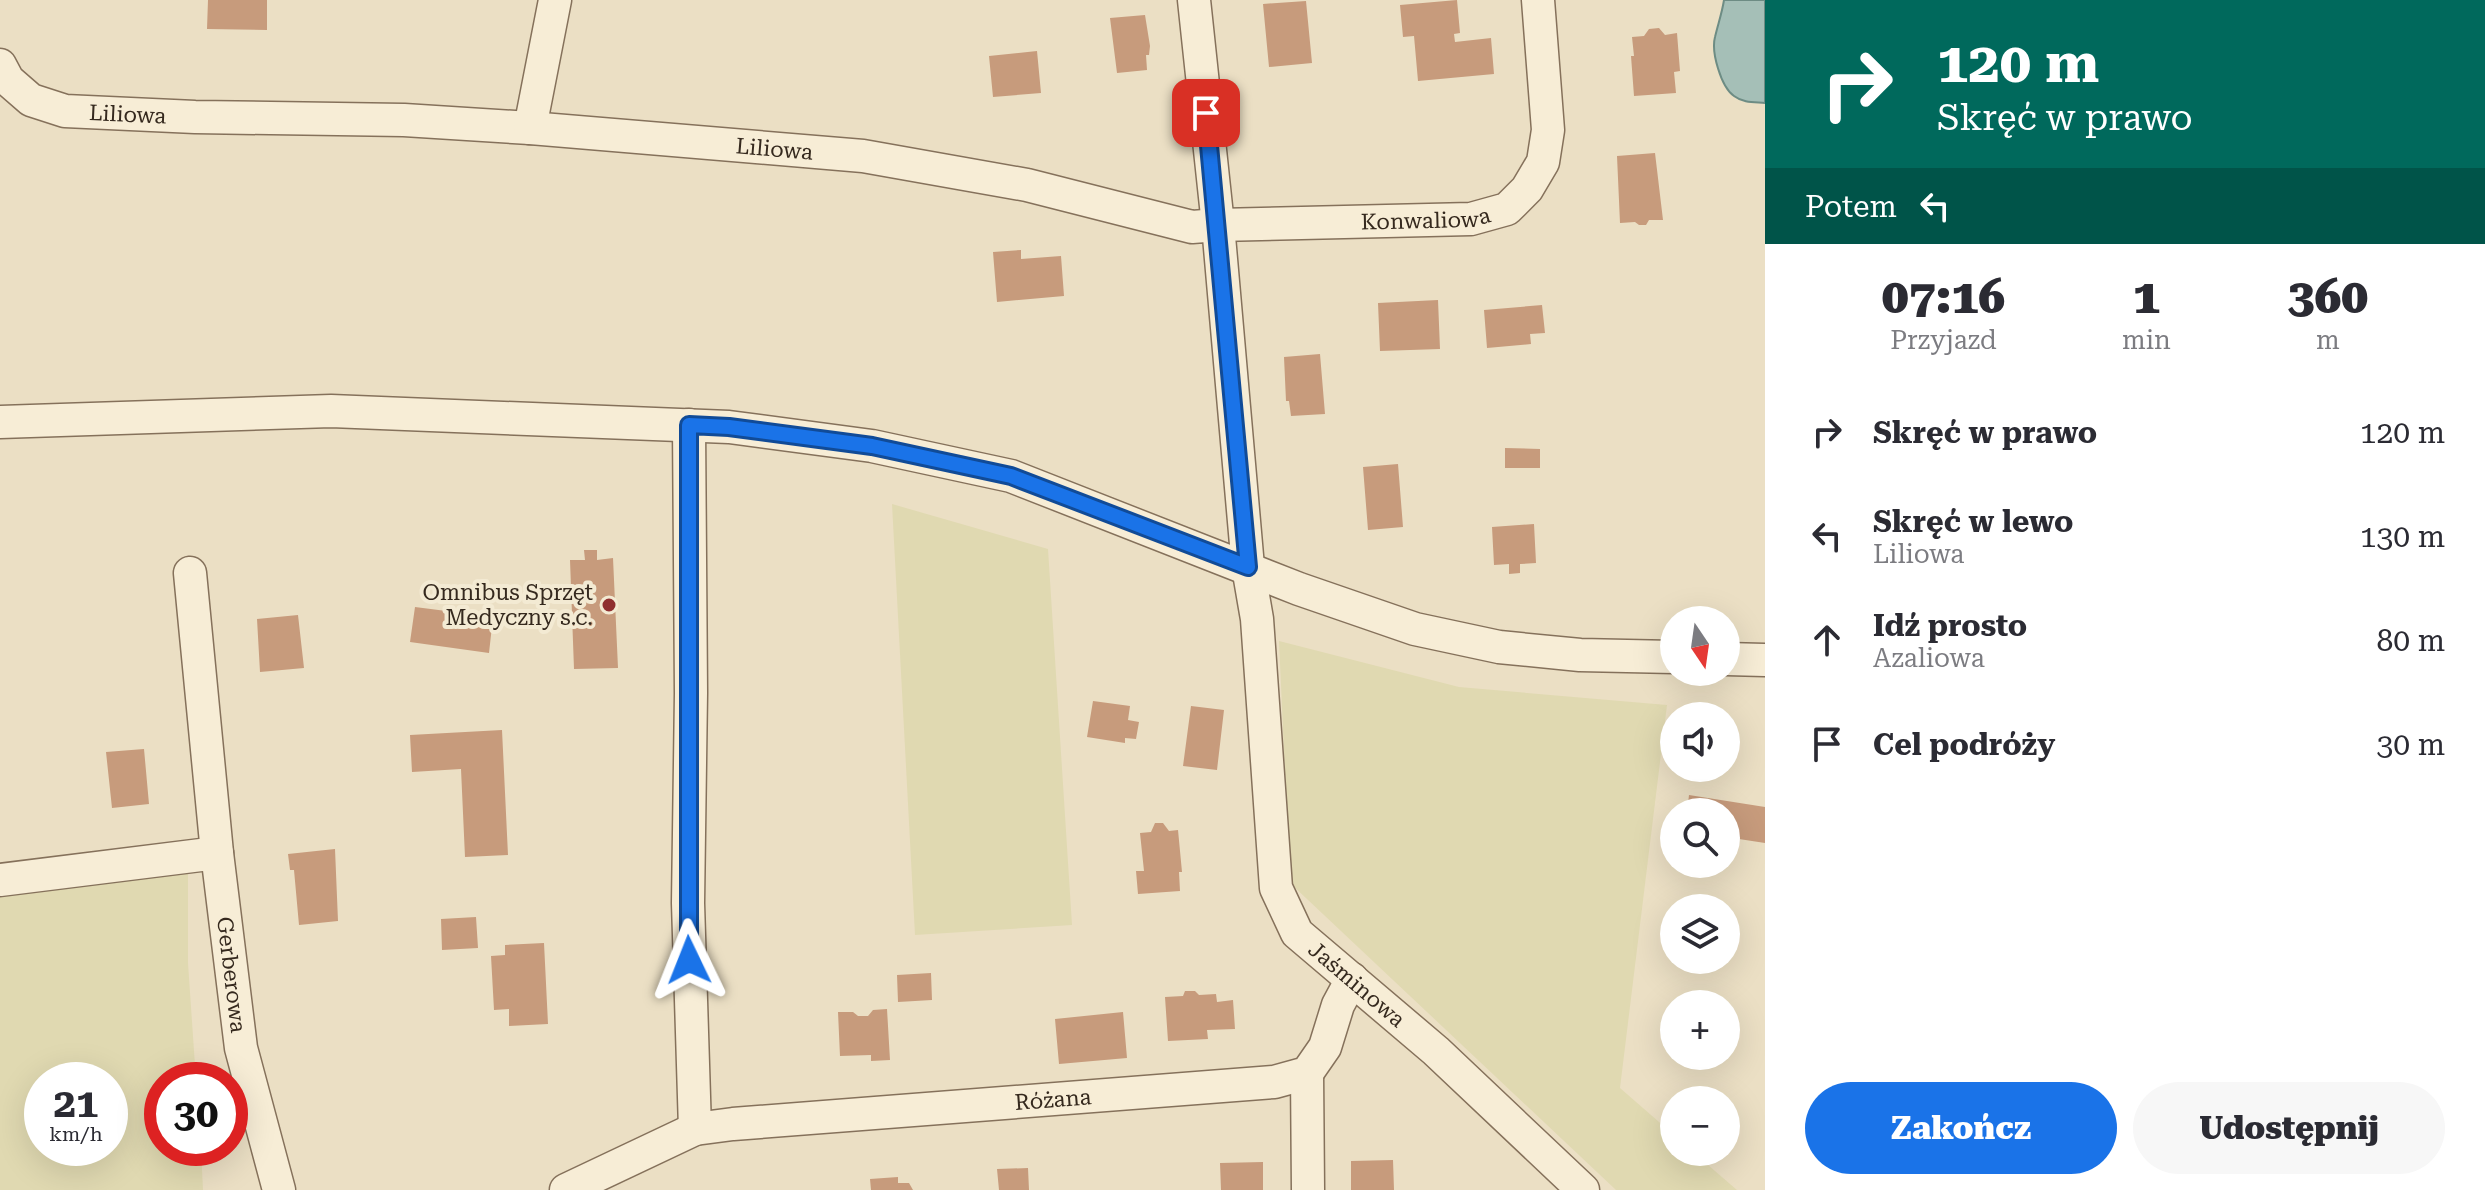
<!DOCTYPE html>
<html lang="pl">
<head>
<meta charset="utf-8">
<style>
  body { margin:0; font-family:"Roboto Serif",serif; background:#f7f7f7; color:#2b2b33; height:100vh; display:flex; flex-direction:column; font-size:30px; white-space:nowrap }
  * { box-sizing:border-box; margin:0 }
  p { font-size:26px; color:#7c7c81 }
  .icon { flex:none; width:44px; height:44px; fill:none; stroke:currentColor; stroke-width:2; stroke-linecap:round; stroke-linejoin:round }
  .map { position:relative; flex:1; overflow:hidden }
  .side { display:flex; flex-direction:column; background:#fff; width:720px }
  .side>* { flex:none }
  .top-card { background:#00695c; color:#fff; overflow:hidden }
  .needle { width:52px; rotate:167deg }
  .fabs { position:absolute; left:1660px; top:606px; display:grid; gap:16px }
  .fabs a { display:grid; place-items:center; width:80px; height:80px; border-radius:50%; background:#fff; box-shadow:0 8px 32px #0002; font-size:40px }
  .speed { position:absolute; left:24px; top:1062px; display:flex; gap:16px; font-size:40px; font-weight:700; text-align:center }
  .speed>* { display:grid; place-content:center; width:104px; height:104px; border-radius:50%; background:#fff; box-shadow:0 8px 32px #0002; line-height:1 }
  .speed small { font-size:20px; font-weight:400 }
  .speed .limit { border:12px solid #d22; background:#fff; color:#111 }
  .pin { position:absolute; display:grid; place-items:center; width:68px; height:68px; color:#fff; margin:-34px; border-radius:16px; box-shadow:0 4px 12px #0006 }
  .me { position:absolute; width:88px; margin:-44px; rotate:358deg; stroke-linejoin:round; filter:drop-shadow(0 0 6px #0008) }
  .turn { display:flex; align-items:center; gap:28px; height:168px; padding:0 40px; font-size:36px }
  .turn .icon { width:104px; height:104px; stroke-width:2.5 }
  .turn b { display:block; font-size:56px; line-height:68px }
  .then { display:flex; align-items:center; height:76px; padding:0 40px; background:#0003; gap:16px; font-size:30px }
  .eta { display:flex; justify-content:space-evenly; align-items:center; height:136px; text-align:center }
  .eta b { font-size:48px; font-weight:800; line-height:56px }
  .cta { display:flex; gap:16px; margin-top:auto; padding:16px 40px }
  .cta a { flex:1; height:92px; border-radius:48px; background:#1a73e8; color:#fff; font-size:32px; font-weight:800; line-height:92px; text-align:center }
  .cta a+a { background:#f7f7f7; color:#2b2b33 }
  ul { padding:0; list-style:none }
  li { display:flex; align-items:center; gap:24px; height:104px; padding:0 40px }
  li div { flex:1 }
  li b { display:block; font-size:30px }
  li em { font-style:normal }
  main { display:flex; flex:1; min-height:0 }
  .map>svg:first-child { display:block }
  .farmland { fill:#e0d9b1; fill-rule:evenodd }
  .water { fill:#a5bfb7; stroke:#6d8c84; stroke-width:2 }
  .building { fill:#c79b7c }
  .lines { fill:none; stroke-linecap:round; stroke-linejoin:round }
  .minor-casing { stroke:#85715b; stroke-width:35 }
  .minor { stroke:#f7edd6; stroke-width:32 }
  .route-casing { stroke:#114b97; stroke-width:20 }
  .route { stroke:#1a73e8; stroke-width:14 }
  .poi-dot { fill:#902f30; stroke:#f3ead3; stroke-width:3 }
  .labels { text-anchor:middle; stroke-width:8; stroke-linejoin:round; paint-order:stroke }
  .street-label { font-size:22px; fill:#35291e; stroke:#f3ead3 }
  .poi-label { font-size:22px; fill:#35291e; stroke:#f3ead3; text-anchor:end }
</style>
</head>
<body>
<main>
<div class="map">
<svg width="1765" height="1190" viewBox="0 0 1765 1190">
  <rect width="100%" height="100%" fill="#ebdfc4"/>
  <path class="farmland" d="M 892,504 L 1048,549 L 1072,925 L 915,935 Z
    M 1279,641 L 1459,687 L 1667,705 L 1620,1088 L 1674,1135 L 1674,1152 L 1693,1152 L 1737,1190 L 1616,1190 L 1290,883 Z
    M 188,871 L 188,963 L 196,1080 L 162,1080 L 162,1148 L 201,1148 L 203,1190 L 0,1190 L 0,887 ZM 42,1080 L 110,1080 L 110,1148 L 42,1148 Z"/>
  <path class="water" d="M 1724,0 L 1765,0 L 1765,103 C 1755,102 1743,103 1734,96 C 1721,87 1711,52 1715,37 C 1718,24 1722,13 1724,0 Z"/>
  <path class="building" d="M 208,0 L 267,0 L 267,30 L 207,29 Z
    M 1457,0 L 1460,33 L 1454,34 L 1455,42 L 1491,38 L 1494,74 L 1418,81 L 1414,36 L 1403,37 L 1400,5 Z
    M 1306,1 L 1312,63 L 1269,67 L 1263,4 Z
    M 1145,15 L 1150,46 L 1149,55 L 1146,55 L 1147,70 L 1117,73 L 1110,18 Z
    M 1659,28 L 1665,35 L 1677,33 L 1680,71 L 1674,72 L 1676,93 L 1634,96 L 1631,56 L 1634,56 L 1632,37 L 1644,36 L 1649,29 Z
    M 1037,51 L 1041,93 L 993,97 L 989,56 Z
    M 1655,153 L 1663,220 L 1649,220 L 1646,225 L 1639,225 L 1635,222 L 1620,223 L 1617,156 Z
    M 1021,250 L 1021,259 L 1061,256 L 1064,296 L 997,302 L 993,252 Z
    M 1438,300 L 1440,349 L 1380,351 L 1378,303 Z
    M 1542,305 L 1545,333 L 1530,334 L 1531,344 L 1487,348 L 1484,310 Z
    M 1320,354 L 1325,414 L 1291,416 L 1289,401 L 1286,401 L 1284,357 Z
    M 1505,448 L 1540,449 L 1540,468 L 1505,468 Z
    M 1398,464 L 1403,527 L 1368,530 L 1363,467 Z
    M 1534,524 L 1536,563 L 1520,564 L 1520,573 L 1509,574 L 1509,564 L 1494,565 L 1492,527 Z
    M 584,550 L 597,550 L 597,560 L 613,558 L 618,668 L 574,669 L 570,560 L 585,560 Z
    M 415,607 L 493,617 L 489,653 L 410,642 Z
    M 298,615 L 304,668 L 260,672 L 257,619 Z
    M 1093,701 L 1130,706 L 1128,720 L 1139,722 L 1136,739 L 1125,738 L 1125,743 L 1087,737 Z
    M 1191,706 L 1224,710 L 1217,770 L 1183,766 Z
    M 502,730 L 508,855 L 465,857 L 461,769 L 412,772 L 410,735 Z
    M 144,749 L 149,804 L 112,808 L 106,752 Z
    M 1689,795 L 1765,807 L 1765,843 L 1726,837 L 1726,812 L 1687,812 Z
    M 1155,823 L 1163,823 L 1169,831 L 1178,830 L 1182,872 L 1179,872 L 1180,891 L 1138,894 L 1136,871 L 1144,871 L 1140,833 L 1151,832 Z
    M 335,849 L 338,921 L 299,925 L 294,870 L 290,870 L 288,854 Z
    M 476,917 L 478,948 L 442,950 L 441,919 Z
    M 544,943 L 548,1024 L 509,1026 L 509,1009 L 494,1010 L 491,956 L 505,955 L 505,945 Z
    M 931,973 L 932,1000 L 898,1002 L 897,975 Z
    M 1185,991 L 1195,991 L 1199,995 L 1216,994 L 1217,1002 L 1233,1000 L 1235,1029 L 1207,1030 L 1208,1039 L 1168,1041 L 1165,997 L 1183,996 Z
    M 887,1009 L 890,1060 L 871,1061 L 871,1055 L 840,1056 L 838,1012 L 853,1012 L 858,1016 L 868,1016 L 873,1010 Z
    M 1123,1012 L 1127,1058 L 1059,1064 L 1055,1019 Z
    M 1393,1160 L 1394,1190 L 1351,1190 L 1351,1161 Z
    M 1263,1162 L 1263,1190 L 1221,1190 L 1220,1163 Z
    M 1028,1168 L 1029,1190 L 999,1190 L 997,1169 Z
    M 898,1177 L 898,1183 L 909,1183 L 913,1190 L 871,1190 L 870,1179 Z"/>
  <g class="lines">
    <defs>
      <g id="minor">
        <path id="s1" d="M 1194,0 L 1218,225 L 1471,219 L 1507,209 L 1527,189 L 1543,162 L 1548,130 L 1538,0"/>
        <path id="s2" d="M 0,65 L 8,80 L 31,100 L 65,111 L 195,117 L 404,120 L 530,128 L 863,156 L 1027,185 L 1192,227 L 1218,225 L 1248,567 L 1257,619 L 1276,888 L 1297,933 L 1436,1051 L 1583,1190"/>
        <path d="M 530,128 L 555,0"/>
        <path d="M 0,422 L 331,411 L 729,427 L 872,446 L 1011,476 L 1299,589 L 1415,629 L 1499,647 L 1580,655 L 1674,657"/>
        <path d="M 689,425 L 691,693 L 688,903 L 695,1129"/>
        <path id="s3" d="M 190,573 L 217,853 L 241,1048 L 279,1190"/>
        <path d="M 1726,659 L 1765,660"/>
        <path d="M 0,880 L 217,853"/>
        <path d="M 1307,1073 L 1308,1190"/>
        <path id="s4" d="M 566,1190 L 695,1129 L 733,1124 L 1274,1082 L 1307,1073 L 1325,1047 L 1338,1005 L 1352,979"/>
      </g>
    </defs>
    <use href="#minor" class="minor-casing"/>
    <use href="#minor" class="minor"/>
  </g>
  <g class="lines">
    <defs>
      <path id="route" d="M 689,960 L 689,425 L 729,427 L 872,446 L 1011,476 L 1248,567 L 1206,113"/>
    </defs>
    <use href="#route" class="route-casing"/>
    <use href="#route" class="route"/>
  </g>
  <circle class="poi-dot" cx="609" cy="605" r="8"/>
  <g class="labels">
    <g class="street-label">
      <text dy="8" stroke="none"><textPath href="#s2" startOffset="146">Liliowa</textPath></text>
      <text dy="8" stroke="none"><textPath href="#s2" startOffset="794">Liliowa</textPath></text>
      <text dy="8" stroke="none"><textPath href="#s1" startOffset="434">Konwaliowa</textPath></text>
      <text dy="8" stroke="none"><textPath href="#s3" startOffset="404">Gerberowa</textPath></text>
      <text dy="8" stroke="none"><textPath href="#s2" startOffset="2040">Jaśminowa</textPath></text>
      <text dy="8" stroke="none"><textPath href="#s4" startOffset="502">Różana</textPath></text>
    </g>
    <g class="poi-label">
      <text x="593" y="600">Omnibus Sprzęt<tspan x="593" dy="25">Medyczny s.c.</tspan></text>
    </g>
  </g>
</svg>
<div class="fabs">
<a><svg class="needle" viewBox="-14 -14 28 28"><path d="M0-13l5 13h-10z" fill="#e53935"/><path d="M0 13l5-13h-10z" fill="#7c7c81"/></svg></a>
<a><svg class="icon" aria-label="sound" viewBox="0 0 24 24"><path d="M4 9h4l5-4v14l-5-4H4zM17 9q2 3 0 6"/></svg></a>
<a><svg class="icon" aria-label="search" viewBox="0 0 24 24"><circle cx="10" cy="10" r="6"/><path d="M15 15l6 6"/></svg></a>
<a><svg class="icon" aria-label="layers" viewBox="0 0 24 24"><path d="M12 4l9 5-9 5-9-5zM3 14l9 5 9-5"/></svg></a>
<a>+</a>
<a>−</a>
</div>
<div class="speed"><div>21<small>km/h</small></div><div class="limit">30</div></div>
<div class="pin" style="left:1206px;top:113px;background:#d93025"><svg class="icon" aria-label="arrive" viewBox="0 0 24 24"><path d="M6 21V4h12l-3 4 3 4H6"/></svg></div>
<svg class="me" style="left:689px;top:960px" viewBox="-20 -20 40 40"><path d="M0-17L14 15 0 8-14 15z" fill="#1a73e8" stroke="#fff" stroke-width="4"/></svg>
</div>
<section class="side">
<div class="top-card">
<div class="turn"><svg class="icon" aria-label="right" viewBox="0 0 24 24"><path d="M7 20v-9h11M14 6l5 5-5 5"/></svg><div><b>120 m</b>Skręć w prawo</div></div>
<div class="then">Potem<svg class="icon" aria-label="left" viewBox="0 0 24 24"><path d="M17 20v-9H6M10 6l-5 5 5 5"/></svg></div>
</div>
<div class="eta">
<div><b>07:16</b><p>Przyjazd</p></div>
<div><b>1</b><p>min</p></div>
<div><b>360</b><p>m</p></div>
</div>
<ul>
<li><svg class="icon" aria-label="right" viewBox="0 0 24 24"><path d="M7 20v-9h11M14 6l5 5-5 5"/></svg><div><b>Skręć w prawo</b></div><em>120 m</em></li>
<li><svg class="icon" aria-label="left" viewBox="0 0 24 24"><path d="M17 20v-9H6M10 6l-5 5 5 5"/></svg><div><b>Skręć w lewo</b><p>Liliowa</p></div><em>130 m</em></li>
<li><svg class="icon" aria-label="ahead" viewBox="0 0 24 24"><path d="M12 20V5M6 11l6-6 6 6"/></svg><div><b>Idź prosto</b><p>Azaliowa</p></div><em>80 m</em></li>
<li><svg class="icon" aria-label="arrive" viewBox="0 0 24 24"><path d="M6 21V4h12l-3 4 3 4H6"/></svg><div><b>Cel podróży</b></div><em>30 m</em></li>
</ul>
<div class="cta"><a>Zakończ</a><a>Udostępnij</a></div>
</section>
</main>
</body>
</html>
